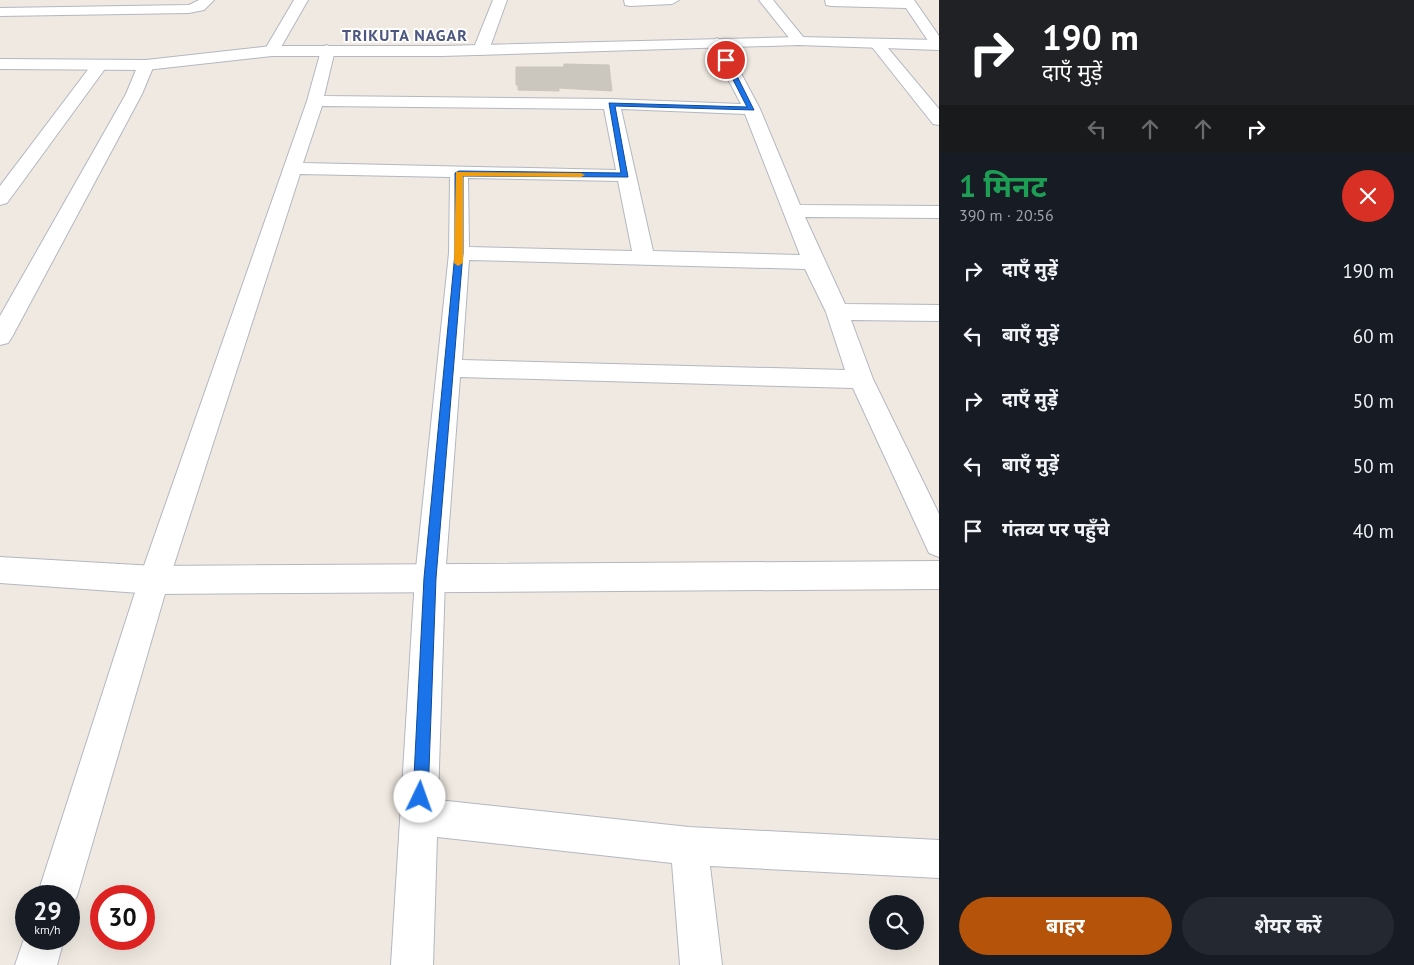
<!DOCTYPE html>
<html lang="hi">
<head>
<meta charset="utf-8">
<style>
  body { margin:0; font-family:"PT Sans","Noto Sans Devanagari",sans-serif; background:#242831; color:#f1f3f6; height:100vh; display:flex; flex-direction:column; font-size:19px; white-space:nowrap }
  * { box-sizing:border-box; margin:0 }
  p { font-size:16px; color:#9ea1a6 }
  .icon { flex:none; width:28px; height:28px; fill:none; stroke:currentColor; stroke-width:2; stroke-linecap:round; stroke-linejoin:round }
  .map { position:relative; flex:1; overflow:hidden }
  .side { display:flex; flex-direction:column; background:#171b24; width:475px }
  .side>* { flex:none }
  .banner { background:#202124; color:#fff; overflow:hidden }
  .buttons { position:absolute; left:869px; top:895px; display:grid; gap:10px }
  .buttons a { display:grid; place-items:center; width:55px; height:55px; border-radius:50%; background:#171b24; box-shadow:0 5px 20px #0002; font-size:25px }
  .speed { position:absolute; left:15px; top:885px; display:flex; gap:10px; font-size:25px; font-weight:700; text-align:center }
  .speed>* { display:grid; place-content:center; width:65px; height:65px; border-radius:50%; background:#171b24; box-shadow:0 5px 20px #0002; line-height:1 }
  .speed small { font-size:12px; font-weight:400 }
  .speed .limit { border:8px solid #d22; background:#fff; color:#111 }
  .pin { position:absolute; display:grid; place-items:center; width:42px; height:42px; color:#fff; margin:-21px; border:2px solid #fff; border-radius:50%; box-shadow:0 1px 5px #0007 }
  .me { position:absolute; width:55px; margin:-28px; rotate:3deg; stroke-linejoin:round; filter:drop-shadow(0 0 4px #0008) }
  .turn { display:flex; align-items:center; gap:18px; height:105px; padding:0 20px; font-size:22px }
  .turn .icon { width:65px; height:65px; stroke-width:2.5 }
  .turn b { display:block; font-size:35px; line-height:42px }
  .lanes { display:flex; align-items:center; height:48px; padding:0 20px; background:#0003; justify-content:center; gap:25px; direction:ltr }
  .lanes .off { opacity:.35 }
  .round { display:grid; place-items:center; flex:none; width:52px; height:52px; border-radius:26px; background:#242831 }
  .summary { display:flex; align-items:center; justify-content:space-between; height:85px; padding:0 20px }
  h1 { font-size:30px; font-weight:700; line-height:38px; color:#1e9e55 }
  .action { display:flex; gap:10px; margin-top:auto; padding:10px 20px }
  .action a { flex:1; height:58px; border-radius:30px; background:#b45309; color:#fff; font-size:20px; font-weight:700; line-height:58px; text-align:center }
  .action a+a { background:#242831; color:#f1f3f6 }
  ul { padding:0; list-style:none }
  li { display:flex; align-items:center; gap:15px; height:65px; padding:0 20px }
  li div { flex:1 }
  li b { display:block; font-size:19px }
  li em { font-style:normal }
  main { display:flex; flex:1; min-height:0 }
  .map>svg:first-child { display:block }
  .building { fill:#cbc7bf; stroke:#cbc5ba }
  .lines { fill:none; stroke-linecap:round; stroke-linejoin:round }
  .minor-casing { stroke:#b4b7c1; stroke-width:2 }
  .tertiary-casing { stroke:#b4b7c1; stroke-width:2 }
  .minor { fill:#fff; fill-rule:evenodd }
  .tertiary { fill:#fff; fill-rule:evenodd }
  .route { fill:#1a73e8; stroke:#114b97 }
  .slow { fill:#f59e0b }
  .labels { text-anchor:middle; stroke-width:4; stroke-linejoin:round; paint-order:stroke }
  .far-district-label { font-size:16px; font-weight:bold; letter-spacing:1px; fill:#4d5680; stroke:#fff }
</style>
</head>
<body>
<main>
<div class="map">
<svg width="939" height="965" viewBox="0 0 939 965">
  <rect width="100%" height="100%" fill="#efe9e1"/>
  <path class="building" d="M 564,64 L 609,65 L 612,91 L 559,88 L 559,91 L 518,90 L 518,85 L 516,85 L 516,67 L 564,67 Z"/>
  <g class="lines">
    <defs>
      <path id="minor" d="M 199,0 L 214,0 L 204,10 L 189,13 L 0,16 L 0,8 L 189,5 Z
        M 294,0 L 308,0 L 277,54 L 267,54 L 264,51 Z
        M 493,0 L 507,0 L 489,50 L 481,55 L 476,53 L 473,50 Z
        M 624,0 L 679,0 L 672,4 L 630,6 L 625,5 Z
        M 759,0 L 773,0 L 804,38 L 806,41 L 804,44 L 794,44 Z
        M 825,0 L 914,0 L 939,36 L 939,49 L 933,48 L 906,8 L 831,6 L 826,5 Z
        M 717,38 L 725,43 L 760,109 L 800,205 L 939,206 L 939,218 L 805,217 L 845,304 L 939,305 L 939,321 L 851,320 L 873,379 L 939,514 L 939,557 L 929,553 L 853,388 L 460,377 L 445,578 L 438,800 L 689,827 L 939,840 L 939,878 L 710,866 L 722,965 L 680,965 L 672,863 L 437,837 L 433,965 L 391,965 L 415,578 L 449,253 L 450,177 L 300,174 L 169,580 L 77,896 L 69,911 L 69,896 L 37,896 L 139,580 L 307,101 L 322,47 L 327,45 L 335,50 L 324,96 L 611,99 L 741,104 L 709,43 ZM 322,106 L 604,109 L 616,170 L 303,163 ZM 621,109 L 745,114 L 800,255 L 653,251 ZM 468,178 L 618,181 L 632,251 L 469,247 ZM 469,260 L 805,269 L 826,312 L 845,370 L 462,360 Z
        M 877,39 L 882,41 L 939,109 L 939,125 L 933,124 L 872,47 L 869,44 Z
        M 146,60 L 154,65 L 142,94 L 12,337 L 8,343 L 0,345 L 0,316 L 126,94 L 138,65 Z
        M 99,61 L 107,66 L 7,203 L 0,205 L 0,186 L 93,63 Z
        M 26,933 L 26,939 L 64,939 L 57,965 L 15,965 Z"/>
      <path id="tertiary" d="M 799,37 L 939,40 L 939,50 L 799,45 L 442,56 L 272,56 L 146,70 L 0,69 L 0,59 L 146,60 L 272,46 L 442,46 Z
        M 0,557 L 154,566 L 939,561 L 939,589 L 154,594 L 0,583 Z"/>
    </defs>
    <use href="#minor" class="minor-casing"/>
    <use href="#tertiary" class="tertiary-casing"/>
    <use href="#minor" class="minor"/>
    <use href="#tertiary" class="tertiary"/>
  </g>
  <path class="route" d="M 726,58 L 729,60 L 754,110 L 615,106 L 628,177 L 463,176 L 463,253 L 436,578 L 428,797 L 426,802 L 420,804 L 415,802 L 413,797 L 424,578 L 455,253 L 455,173 L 459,171 L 621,173 L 609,103 L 747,107 L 723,60 Z"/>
  <path class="slow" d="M 456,172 L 581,173 L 585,175 L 581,177 L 463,176 L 463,263 L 458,266 L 454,263 Z"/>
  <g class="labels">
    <g class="far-district-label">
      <text x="405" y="41">TRIKUTA NAGAR</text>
    </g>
  </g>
</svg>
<div class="buttons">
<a><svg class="icon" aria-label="search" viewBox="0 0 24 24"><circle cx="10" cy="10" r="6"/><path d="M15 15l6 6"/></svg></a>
</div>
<div class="speed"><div>29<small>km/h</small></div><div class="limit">30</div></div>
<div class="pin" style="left:726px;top:60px;background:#d93025"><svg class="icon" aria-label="arrive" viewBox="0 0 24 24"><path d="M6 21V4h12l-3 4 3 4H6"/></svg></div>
<svg class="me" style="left:420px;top:797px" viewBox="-20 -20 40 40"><circle r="19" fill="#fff"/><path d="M0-13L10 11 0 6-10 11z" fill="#1a73e8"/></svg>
</div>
<section class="side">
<div class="banner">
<div class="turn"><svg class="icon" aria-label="right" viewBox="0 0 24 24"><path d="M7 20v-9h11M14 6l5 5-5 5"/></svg><div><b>190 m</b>दाएँ मुड़ें</div></div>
<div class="lanes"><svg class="icon off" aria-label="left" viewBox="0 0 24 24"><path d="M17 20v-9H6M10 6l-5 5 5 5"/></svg><svg class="icon off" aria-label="ahead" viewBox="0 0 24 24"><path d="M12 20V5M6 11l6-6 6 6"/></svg><svg class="icon off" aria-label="ahead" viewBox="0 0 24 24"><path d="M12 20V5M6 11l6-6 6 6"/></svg><svg class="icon" aria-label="right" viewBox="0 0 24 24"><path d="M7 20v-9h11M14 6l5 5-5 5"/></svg></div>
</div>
<div class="summary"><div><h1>1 मिनट</h1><p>390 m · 20:56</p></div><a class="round" style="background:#d93025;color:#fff"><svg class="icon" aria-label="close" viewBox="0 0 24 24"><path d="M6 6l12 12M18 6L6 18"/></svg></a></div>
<ul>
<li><svg class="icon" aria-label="right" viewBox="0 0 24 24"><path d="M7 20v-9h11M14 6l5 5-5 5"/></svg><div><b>दाएँ मुड़ें</b></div><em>190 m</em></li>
<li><svg class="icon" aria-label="left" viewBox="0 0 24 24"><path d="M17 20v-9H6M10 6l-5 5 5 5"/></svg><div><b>बाएँ मुड़ें</b></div><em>60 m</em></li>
<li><svg class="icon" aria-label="right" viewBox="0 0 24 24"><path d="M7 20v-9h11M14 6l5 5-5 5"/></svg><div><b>दाएँ मुड़ें</b></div><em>50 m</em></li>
<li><svg class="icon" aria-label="left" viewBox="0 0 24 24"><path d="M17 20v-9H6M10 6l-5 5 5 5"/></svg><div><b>बाएँ मुड़ें</b></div><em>50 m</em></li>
<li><svg class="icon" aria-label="arrive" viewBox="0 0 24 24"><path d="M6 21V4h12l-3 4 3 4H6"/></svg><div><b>गंतव्य पर पहुँचे</b></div><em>40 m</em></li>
</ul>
<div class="action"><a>बाहर</a><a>शेयर करें</a></div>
</section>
</main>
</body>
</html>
